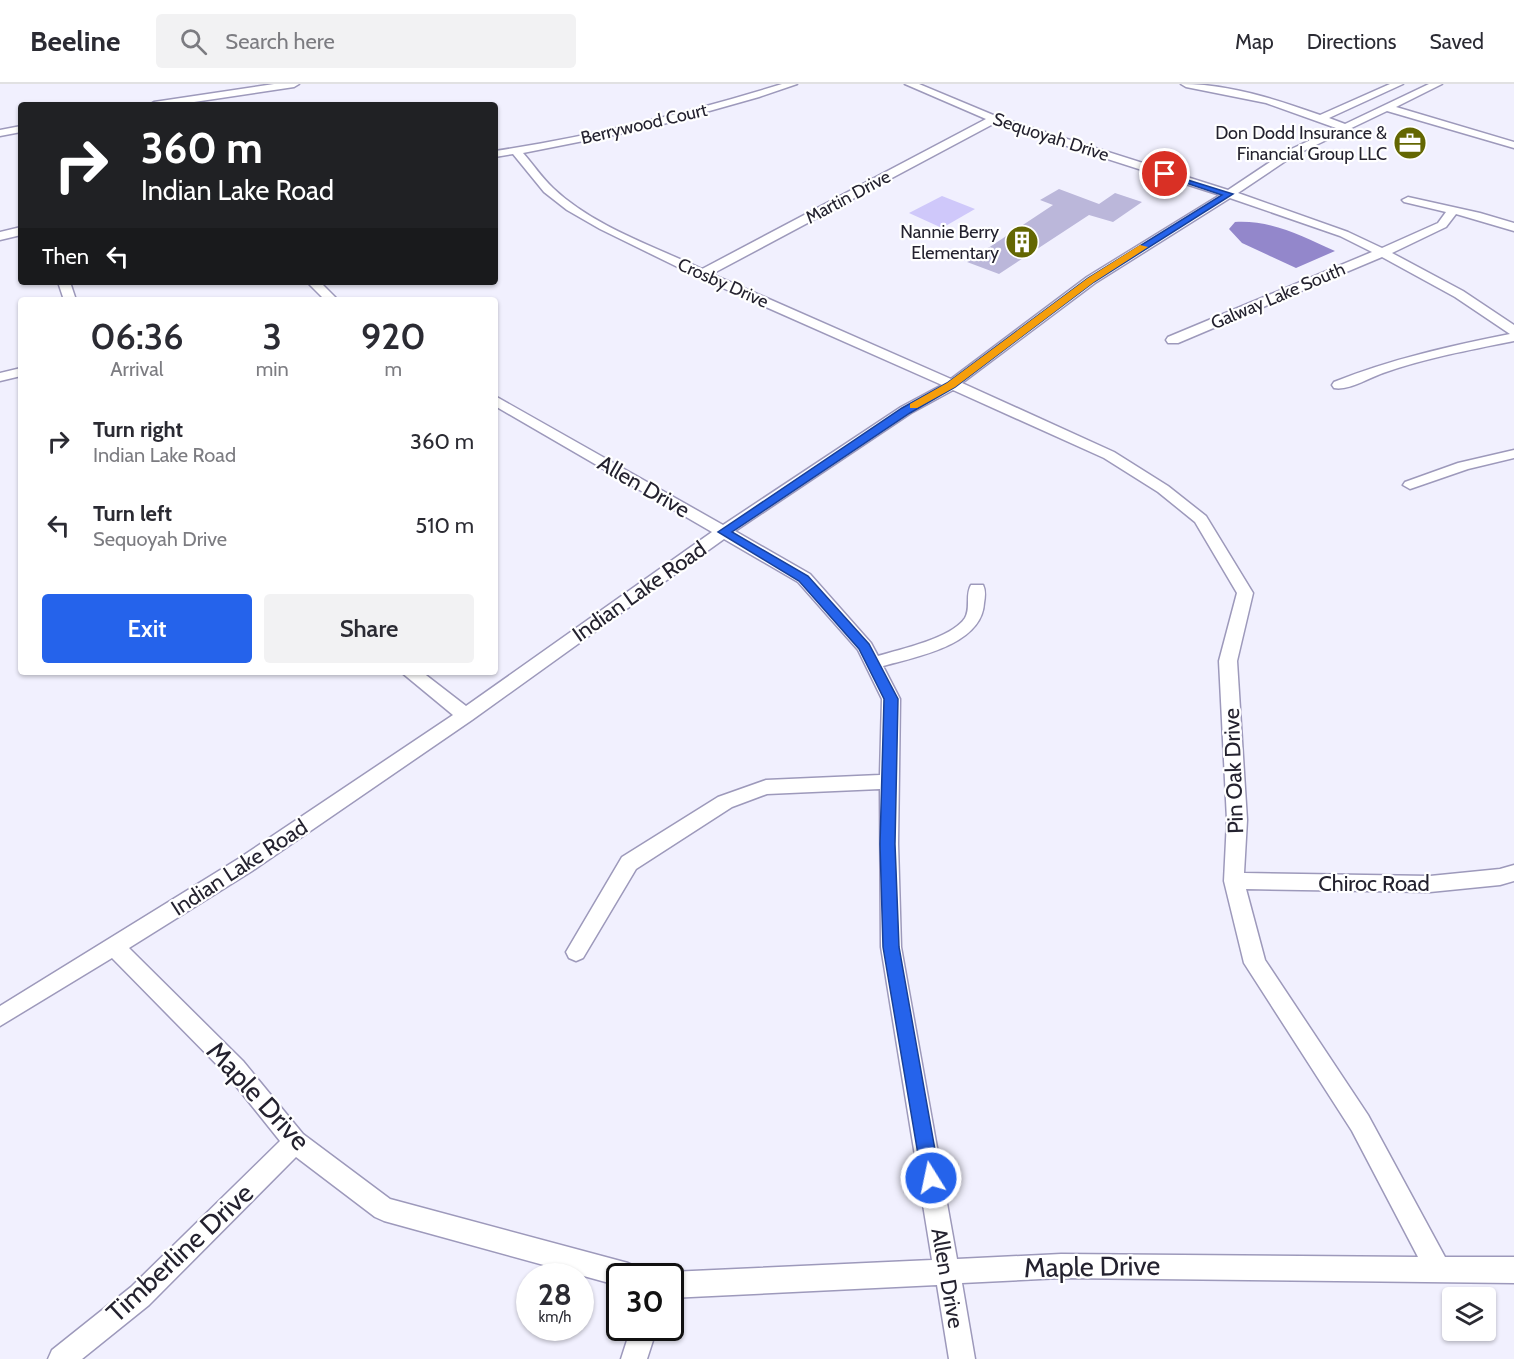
<!DOCTYPE html>
<html lang="en">
<head>
<meta charset="utf-8">
<style>
  body { margin:0; font-family:Cabin,sans-serif; background:#f2f2f3; color:#2b2b33; height:100vh; display:flex; flex-direction:column; font-size:22px; white-space:nowrap }
  * { box-sizing:border-box; margin:0 }
  p { font-size:20px; color:#7c7c81 }
  .icon { flex:none; width:33px; height:33px; fill:none; stroke:currentColor; stroke-width:2; stroke-linecap:round; stroke-linejoin:round }
  .map { position:relative; flex:1; overflow:hidden }
  .panel { position:absolute; left:18px; top:213px; width:480px; height:378px; display:flex; flex-direction:column; background:#fff; border-radius:6px; box-shadow:0 2px 4px #0004 }
  .panel>* { flex:none }
  .top-card { position:absolute; left:18px; top:18px; width:480px; height:183px; border-radius:6px; box-shadow:0 2px 4px #0004; background:#202124; color:#fff; overflow:hidden }
  .tools { position:absolute; left:1442px; top:1203px; display:grid; gap:12px }
  .tools a { display:grid; place-items:center; width:54px; height:54px; border-radius:6px; background:#fff; box-shadow:0 2px 4px #0004; font-size:30px }
  .speed { position:absolute; left:516px; top:1179px; display:flex; gap:12px; font-size:30px; font-weight:700; text-align:center }
  .speed>* { display:grid; place-content:center; width:78px; height:78px; border-radius:50%; background:#fff; box-shadow:0 2px 4px #0004; line-height:1 }
  .speed small { font-size:15px; font-weight:400 }
  .speed .limit { border:3px solid #111; border-radius:9px; background:#fff; color:#111 }
  .pin { position:absolute; display:grid; place-items:center; width:51px; height:51px; color:#fff; margin:-26px; border:3px solid #fff; border-radius:50%; box-shadow:0 2px 6px #0007 }
  .me { position:absolute; width:66px; margin:-33px; rotate:350deg; stroke-linejoin:round; filter:drop-shadow(0 0 4px #0008) }
  .turn { display:flex; align-items:center; gap:21px; height:126px; padding:0 24px; font-size:27px }
  .turn .icon { width:78px; height:78px; stroke-width:2.5 }
  .turn b { display:block; font-size:42px; line-height:51px }
  .then { display:flex; align-items:center; height:57px; padding:0 24px; background:#0003; gap:12px; font-size:22px }
  .eta { display:flex; justify-content:space-evenly; align-items:center; height:102px; text-align:center }
  .eta b { font-size:36px; font-weight:600; line-height:42px }
  .button { display:flex; gap:12px; margin-top:auto; padding:12px 24px }
  .button a { flex:1; height:69px; border-radius:6px; background:#2563eb; color:#fff; font-size:24px; font-weight:600; line-height:69px; text-align:center }
  .button a+a { background:#f2f2f3; color:#2b2b33 }
  ul { padding:0; list-style:none }
  li { display:flex; align-items:center; gap:18px; height:84px; padding:0 24px }
  li div { flex:1 }
  li b { display:block; font-size:22px }
  li em { font-style:normal }
  header { display:flex; align-items:center; gap:36px; box-sizing:border-box; height:84px; padding:0 30px; background:#fff; border-bottom:2px solid #e1e1e2 }
  header strong { font-size:28px }
  nav { display:flex; gap:33px; margin-inline-start:auto; font-size:21px }
  .search { width:420px; height:54px; background:#f2f2f3; display:flex; align-items:center; gap:15px; box-sizing:border-box; padding:0 21px; border-radius:6px; color:#7c7c81; font-size:22px }
  .map>svg:first-child { display:block }
  .green { fill:#cfc8fa }
  .water { fill:#9387cb }
  .building { fill:#bbb7da }
  .lines { fill:none; stroke-linecap:round; stroke-linejoin:round }
  .minor-casing { stroke:#9d99bb; stroke-width:3 }
  .minor { fill:#fff; fill-rule:evenodd }
  .route { fill:#2563eb; stroke:#184099; stroke-width:1.5 }
  .slow { fill:#f59e0b }
  .labels { text-anchor:middle; stroke-width:4.5; stroke-linejoin:round; paint-order:stroke }
  .far-street-label { font-size:18px; fill:#24222f; stroke:#fff }
  .far-poi-label { font-size:18px; fill:#24222f; stroke:#fff; text-anchor:end }
  .street-label { font-size:22px; fill:#24222f; stroke:#fff }
  .near-street-label { font-size:27px; fill:#24222f; stroke:#fff }
</style>
</head>
<body>
<header>
<strong>Beeline</strong>
<div class="search"><svg class="icon" aria-label="search" viewBox="0 0 24 24"><circle cx="10" cy="10" r="6"/><path d="M15 15l6 6"/></svg>Search here</div>
<nav><a>Map</a><a>Directions</a><a>Saved</a></nav>
</header>
<div class="map">
<svg width="1514" height="1275" viewBox="0 0 1514 1275">
  <rect width="100%" height="100%" fill="#f1f0fe"/>
  <path class="green" d="M 942,112 L 975,125 L 942,144 L 909,129 Z"/>
  <path class="water" d="M 1235,138 C 1272,136 1301,152 1335,167 L 1296,184 L 1242,159 L 1229,145 Z"/>
  <path class="building" d="M 1059,105 L 1099,120 L 1115,109 L 1142,118 L 1113,138 L 1089,131 L 999,190 L 967,178 L 1053,121 L 1040,116 Z"/>
  <g class="lines">
    <defs>
      <path id="minor" d="M 274,0 L 299,0 L 294,3 L 174,21 L 149,21 L 154,18 Z
        M 782,0 L 797,0 L 759,13 L 649,44 L 523,69 C 533,80 542,94 553,104 C 593,142 653,162 702,185 L 986,35 L 905,0 L 919,0 L 998,33 L 1228,106 L 1285,68 L 1336,44 L 1266,19 L 1186,3 L 1181,0 C 1229,0 1275,15 1320,31 L 1390,0 L 1403,0 L 1329,34 L 1345,40 L 1429,0 L 1442,0 L 1396,23 L 1514,58 L 1514,64 L 1387,27 L 1293,72 L 1238,109 L 1348,148 L 1382,164 L 1438,139 L 1446,128 L 1404,118 L 1402,116 L 1408,113 L 1480,129 L 1514,139 L 1514,147 L 1456,130 L 1446,143 L 1392,169 L 1463,207 L 1514,241 L 1514,257 C 1470,266 1425,274 1383,289 C 1369,294 1348,307 1334,304 L 1332,301 L 1334,298 C 1391,275 1450,262 1510,250 L 1455,213 L 1382,173 L 1178,259 L 1168,259 L 1166,256 L 1168,253 L 1372,168 L 1340,152 L 1230,114 L 1095,199 L 962,299 L 1114,368 L 1168,402 L 1206,432 L 1253,509 L 1237,577 L 1247,736 L 1244,789 L 1430,792 L 1500,785 L 1514,781 L 1514,797 L 1500,801 L 1430,808 L 1246,805 L 1265,876 L 1368,1031 L 1445,1173 L 1514,1173 L 1514,1199 L 1061,1194 L 962,1199 L 975,1275 L 949,1275 L 937,1201 L 670,1214 L 670,1192 L 661,1192 L 670,1188 L 932,1176 L 881,863 L 880,705 L 767,710 L 732,723 L 636,785 L 583,874 L 576,877 L 569,874 L 566,868 L 622,773 L 718,713 L 766,696 L 880,691 L 882,615 L 858,566 L 798,498 L 724,455 L 472,636 L 252,787 L 129,864 L 243,977 L 303,1050 L 390,1115 L 628,1179 L 637,1183 L 640,1192 L 620,1192 L 620,1202 L 384,1137 L 375,1133 L 296,1073 L 149,1221 L 82,1275 L 48,1275 L 52,1266 L 131,1203 L 280,1057 L 227,991 L 112,874 L 0,942 L 0,922 L 238,775 L 453,631 L 401,588 L 422,588 L 466,622 L 712,448 L 495,322 L 495,312 L 723,441 L 901,323 L 942,301 L 698,193 L 600,145 L 567,126 L 544,108 L 513,70 L 495,73 L 495,67 C 593,52 688,29 782,0 ZM 995,39 L 1220,111 L 1087,193 L 951,295 L 712,190 ZM 953,306 L 1104,374 L 1158,408 L 1195,438 L 1237,509 L 1219,577 L 1227,736 L 1224,797 L 1244,879 L 1352,1047 L 1418,1173 L 1061,1170 L 957,1175 L 901,863 L 898,760 L 900,615 L 883,582 C 916,573 982,561 984,519 C 985,513 986,507 983,501 L 971,501 C 965,511 971,524 965,534 C 952,554 901,565 878,572 L 871,559 L 810,490 L 735,447 L 911,329 Z
        M 21,42 L 21,48 L 0,52 L 0,46 Z
        M 21,143 L 21,151 L 0,156 L 0,148 Z
        M 58,198 L 70,198 L 76,216 L 64,216 Z
        M 307,198 L 320,198 L 338,216 L 325,216 Z
        M 21,284 L 21,292 L 0,297 L 0,289 Z
        M 1514,366 L 1514,374 L 1468,385 L 1410,405 L 1403,401 L 1405,398 L 1458,379 Z
        M 631,1244 L 657,1244 L 647,1275 L 621,1275 Z"/>
    </defs>
    <use href="#minor" class="minor-casing"/>
    <use href="#minor" class="minor"/>
  </g>
  <path class="route" d="M 1162,88 L 1233,110 L 1094,198 L 955,303 L 910,329 L 732,448 L 808,492 L 869,560 L 898,615 L 895,760 L 899,863 L 940,1094 L 938,1100 L 931,1102 L 925,1100 L 922,1094 L 883,863 L 880,760 L 884,615 L 859,565 L 799,497 L 718,448 L 902,324 L 947,299 L 1088,194 L 1222,111 L 1162,91 Z"/>
  <path class="slow" d="M 1140,161 L 1148,163 L 1094,198 L 955,303 L 917,324 L 910,324 L 910,320 L 947,299 L 1088,194 Z"/>
  <defs>
    <symbol id="office-disc" viewBox="-11 -11 22 22"><circle r="9.5" fill="#646702" stroke="#fff"/><path d="M-6-3h4V-5.5h4V-3h4V5H-6ZM-1-4.5V-3h2v-1.5ZM-6 0V1H6V0Z" fill="#fff"/></symbol>
    <symbol id="building-disc" viewBox="-11 -11 22 22"><circle r="9.5" fill="#646702" stroke="#fff"/><path d="M-4-6H4V6H1V3H-1V6H-4ZM-2.5-4.3h1.7v1.8h-1.7ZM.8-4.3h1.7v1.8H.8ZM-2.5-1h1.7V.8h-1.7ZM.8-1h1.7V.8H.8Z" fill="#fff"/></symbol>
  </defs>
  <g fill-rule="evenodd">
    <use href="#office-disc" x="1391" y="40" width="38" height="38"/>
    <use href="#building-disc" x="1003" y="139" width="38" height="38"/>
  </g>
  <g class="labels">
    <g class="far-street-label">
      <text transform="translate(644 40) rotate(-13)" y="6">Berrywood Court</text>
      <text transform="translate(1051 53) rotate(18)" y="6">Sequoyah Drive</text>
      <text transform="translate(848 113) rotate(-28)" y="6">Martin Drive</text>
      <text transform="translate(723 199) rotate(24)" y="6">Crosby Drive</text>
      <text transform="translate(1278 212) rotate(-23)" y="6">Galway Lake South</text>
    </g>
    <g class="far-poi-label">
      <text x="1387" y="55">Don Dodd Insurance &amp;<tspan x="1387" dy="21">Financial Group LLC</tspan></text>
      <text x="999" y="154">Nannie Berry<tspan x="999" dy="21">Elementary</tspan></text>
    </g>
    <g class="street-label">
      <text transform="translate(644 402) rotate(30)" y="8">Allen Drive</text>
      <text transform="translate(639 507) rotate(-35)" y="8">Indian Lake Road</text>
      <text transform="translate(1233 687) rotate(-92)" y="8">Pin Oak Drive</text>
      <text transform="translate(239 783) rotate(-33)" y="8">Indian Lake Road</text>
      <text x="1374" y="807">Chiroc Road</text>
      <text transform="translate(948 1194) rotate(80)" y="8">Allen Drive</text>
    </g>
    <g class="near-street-label">
      <text transform="translate(258 1012) rotate(47)" y="9">Maple Drive</text>
      <text transform="translate(180 1169) rotate(-43)" y="9">Timberline Drive</text>
      <text transform="translate(1092 1183) rotate(-1)" y="9">Maple Drive</text>
    </g>
  </g>
</svg>
<div class="tools">
<a><svg class="icon" aria-label="layers" viewBox="0 0 24 24"><path d="M12 4l9 5-9 5-9-5zM3 14l9 5 9-5"/></svg></a>
</div>
<div class="speed"><div>28<small>km/h</small></div><div class="limit">30</div></div>
<div class="pin" style="left:1165px;top:90px;background:#d93025"><svg class="icon" aria-label="arrive" viewBox="0 0 24 24"><path d="M6 21V4h12l-3 4 3 4H6"/></svg></div>
<svg class="me" style="left:931px;top:1094px" viewBox="-20 -20 40 40"><circle r="17" fill="#2563eb" stroke="#fff" stroke-width="3"/><path d="M0-11L8 9 0 5-8 9z" fill="#fff"/></svg>
<div class="top-card">
<div class="turn"><svg class="icon" aria-label="right" viewBox="0 0 24 24"><path d="M7 20v-9h11M14 6l5 5-5 5"/></svg><div><b>360 m</b>Indian Lake Road</div></div>
<div class="then">Then<svg class="icon" aria-label="left" viewBox="0 0 24 24"><path d="M17 20v-9H6M10 6l-5 5 5 5"/></svg></div>
</div>
<section class="panel">
<div class="eta">
<div><b>06:36</b><p>Arrival</p></div>
<div><b>3</b><p>min</p></div>
<div><b>920</b><p>m</p></div>
</div>
<ul>
<li><svg class="icon" aria-label="right" viewBox="0 0 24 24"><path d="M7 20v-9h11M14 6l5 5-5 5"/></svg><div><b>Turn right</b><p>Indian Lake Road</p></div><em>360 m</em></li>
<li><svg class="icon" aria-label="left" viewBox="0 0 24 24"><path d="M17 20v-9H6M10 6l-5 5 5 5"/></svg><div><b>Turn left</b><p>Sequoyah Drive</p></div><em>510 m</em></li>
</ul>
<div class="button"><a>Exit</a><a>Share</a></div>
</section>
</div>
</body>
</html>
